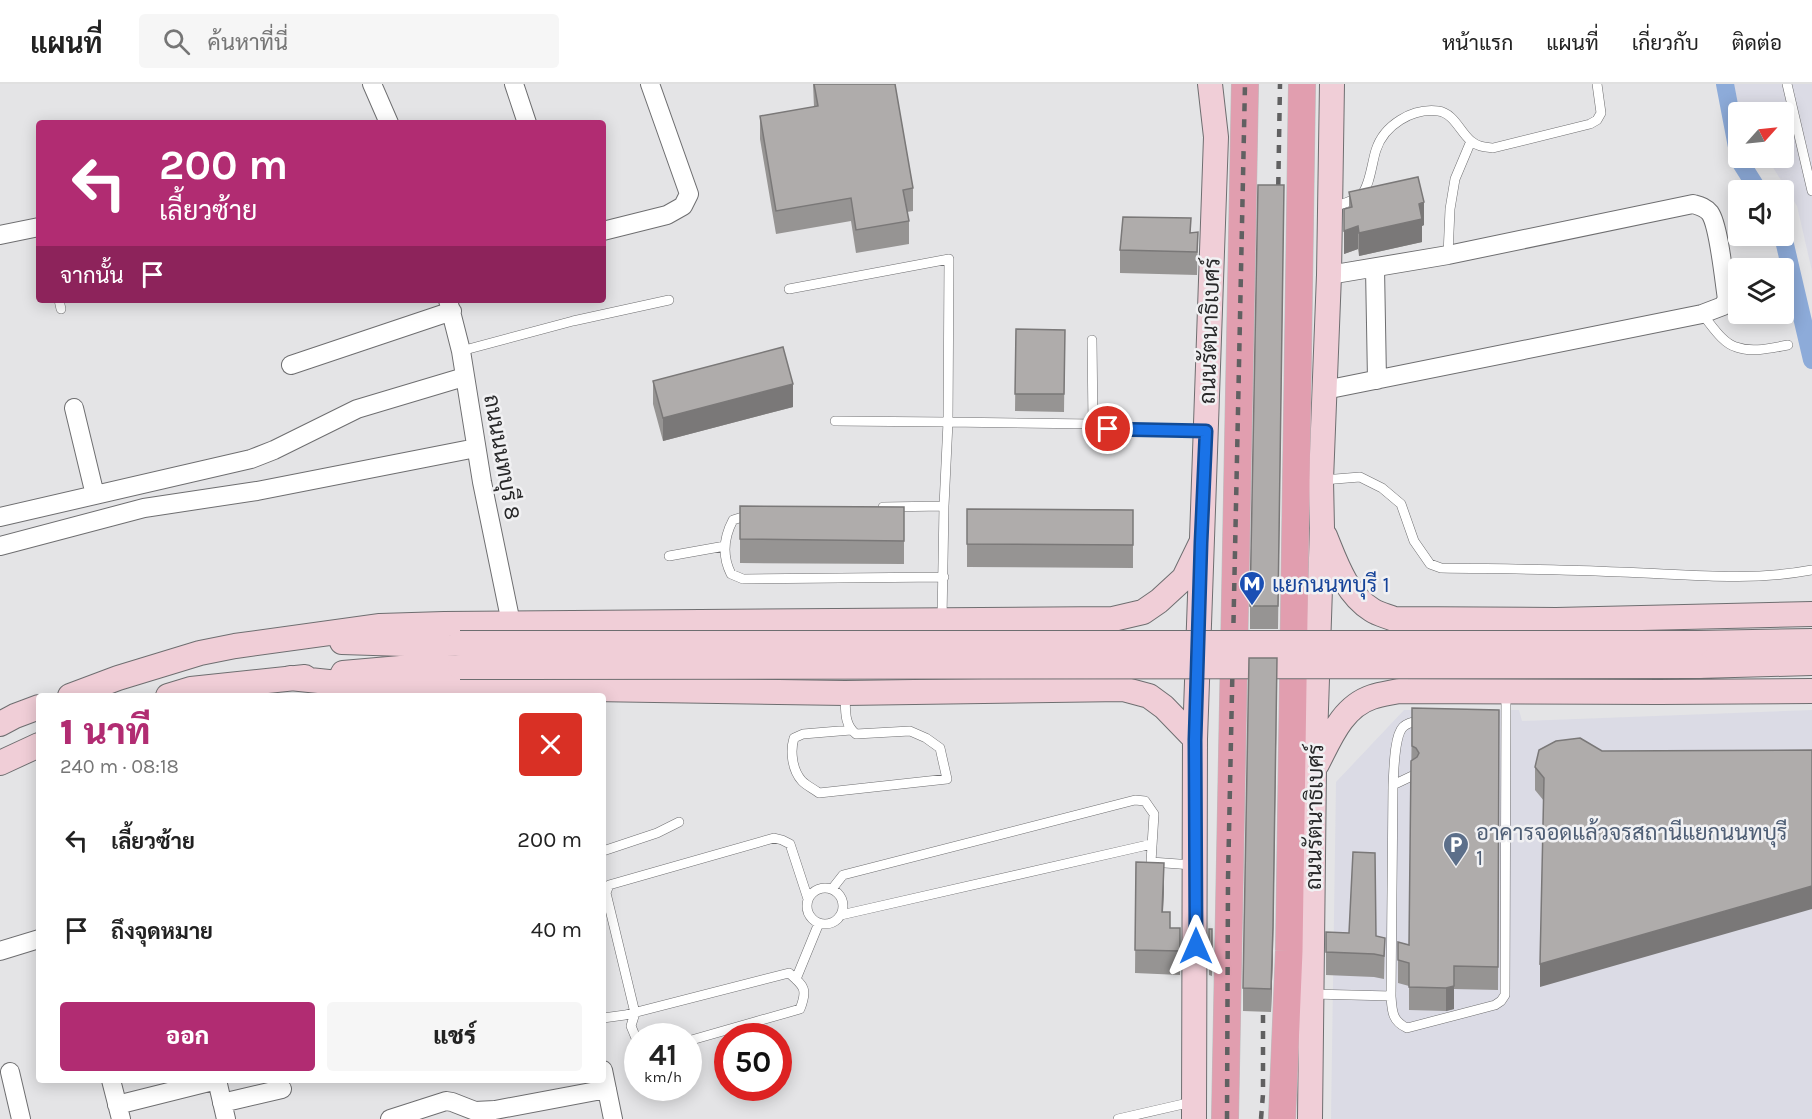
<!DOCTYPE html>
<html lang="th">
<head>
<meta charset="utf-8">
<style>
  body { margin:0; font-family:Karla,Sarabun,sans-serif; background:#f6f6f6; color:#222; height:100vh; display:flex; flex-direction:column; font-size:22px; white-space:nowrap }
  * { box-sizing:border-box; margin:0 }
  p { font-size:20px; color:#767676 }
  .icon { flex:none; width:33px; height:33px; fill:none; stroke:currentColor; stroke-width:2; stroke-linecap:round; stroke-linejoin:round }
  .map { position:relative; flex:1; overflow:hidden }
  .details { position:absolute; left:36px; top:609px; width:570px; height:390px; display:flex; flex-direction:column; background:#fff; border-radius:6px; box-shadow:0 3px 15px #0003 }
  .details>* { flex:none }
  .hud { position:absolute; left:36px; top:36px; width:570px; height:183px; border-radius:6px; box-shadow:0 3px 15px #0003; background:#b12c72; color:#fff; overflow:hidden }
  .needle { width:39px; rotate:63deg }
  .buttons { position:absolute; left:1728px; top:18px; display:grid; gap:12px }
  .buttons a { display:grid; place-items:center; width:66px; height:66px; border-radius:6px; background:#fff; box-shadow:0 3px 15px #0003; font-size:30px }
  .speed { position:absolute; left:624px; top:939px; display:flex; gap:12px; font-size:30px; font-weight:700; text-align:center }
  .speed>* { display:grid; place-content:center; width:78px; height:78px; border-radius:50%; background:#fff; box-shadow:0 3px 15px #0003; line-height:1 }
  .speed small { font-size:15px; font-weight:400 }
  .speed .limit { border:9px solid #d22; background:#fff; color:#111 }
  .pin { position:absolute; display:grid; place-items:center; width:51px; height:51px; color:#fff; margin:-26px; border:3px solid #fff; border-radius:50%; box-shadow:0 2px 6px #0007 }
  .me { position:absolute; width:66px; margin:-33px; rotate:0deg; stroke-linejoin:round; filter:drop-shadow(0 0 4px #0008) }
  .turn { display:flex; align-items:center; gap:21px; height:126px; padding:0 24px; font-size:27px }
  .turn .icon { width:78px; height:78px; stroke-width:2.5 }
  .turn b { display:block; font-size:42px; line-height:51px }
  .then { display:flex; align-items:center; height:57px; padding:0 24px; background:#0003; gap:12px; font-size:22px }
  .round { display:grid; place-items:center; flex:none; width:63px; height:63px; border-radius:6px; background:#f6f6f6 }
  .summary { display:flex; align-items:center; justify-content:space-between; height:102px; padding:0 24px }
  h1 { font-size:36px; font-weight:800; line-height:45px; color:#b12c72 }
  .cta { display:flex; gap:12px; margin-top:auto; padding:12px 24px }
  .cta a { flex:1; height:69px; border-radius:6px; background:#b12c72; color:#fff; font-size:24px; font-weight:800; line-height:69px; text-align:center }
  .cta a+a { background:#f6f6f6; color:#222 }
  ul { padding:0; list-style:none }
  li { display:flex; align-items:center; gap:18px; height:90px; padding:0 24px }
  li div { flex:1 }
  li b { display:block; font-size:22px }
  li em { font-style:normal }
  header { display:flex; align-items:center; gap:36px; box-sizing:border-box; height:84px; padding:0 30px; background:#fff; border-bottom:2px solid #e0e0e0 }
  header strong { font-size:28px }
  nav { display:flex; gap:33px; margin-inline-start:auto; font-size:21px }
  .search { width:420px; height:54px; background:#f6f6f6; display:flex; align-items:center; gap:15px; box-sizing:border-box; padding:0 21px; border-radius:6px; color:#767676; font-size:22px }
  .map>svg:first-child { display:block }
  .built { fill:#dbdbe5 }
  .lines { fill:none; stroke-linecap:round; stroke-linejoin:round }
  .canal { stroke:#8dabd9; stroke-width:18 }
  .service-casing { stroke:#6e6e70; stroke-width:10 }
  .minor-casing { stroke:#6e6e70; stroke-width:20 }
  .secondary-casing { stroke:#6e6e70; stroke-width:26 }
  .primary-casing { stroke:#bebebf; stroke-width:28 }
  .service { stroke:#fff; stroke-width:9 }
  .minor { stroke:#fff; stroke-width:18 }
  .secondary { stroke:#f0ced7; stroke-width:24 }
  .primary { stroke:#e19eaf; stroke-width:27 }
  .rail { stroke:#606061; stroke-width:4.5; stroke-dasharray:8 8; stroke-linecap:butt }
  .secondary-bridge-casing { stroke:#6e6e70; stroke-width:26; stroke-linecap:butt }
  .secondary-bridge { stroke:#f0ced7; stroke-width:24 }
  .wall { fill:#969493 }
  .shaded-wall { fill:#7a7878 }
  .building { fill:#afacab; stroke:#7a7878; stroke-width:1.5 }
  .route-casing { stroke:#114b97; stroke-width:15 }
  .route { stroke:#1a73e8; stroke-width:10 }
  .labels { text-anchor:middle; stroke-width:5; stroke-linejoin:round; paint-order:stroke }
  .street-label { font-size:22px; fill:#282829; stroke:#f1f1f3 }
  .transit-label { font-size:22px; fill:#164399; stroke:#f1f1f3; text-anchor:start }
  .service-label { font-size:22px; fill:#4e5e75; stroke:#f1f1f3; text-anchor:start }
</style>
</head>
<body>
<header>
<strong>แผนที่</strong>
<div class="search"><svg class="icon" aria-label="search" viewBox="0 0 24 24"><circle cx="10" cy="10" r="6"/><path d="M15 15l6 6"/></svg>ค้นหาที่นี่</div>
<nav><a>หน้าแรก</a><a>แผนที่</a><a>เกี่ยวกับ</a><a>ติดต่อ</a></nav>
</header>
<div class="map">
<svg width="1812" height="1035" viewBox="0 0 1812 1035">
  <rect width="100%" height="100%" fill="#e4e4e6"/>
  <path class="built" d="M 1734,0 L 1812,0 L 1812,187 L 1797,122 L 1767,74 L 1784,74 L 1784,28 L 1740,28 Z
    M 1404,626 L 1519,626 L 1522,637 L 1812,626 L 1812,1035 L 1331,1035 L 1336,698 Z"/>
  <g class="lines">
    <path class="canal" d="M 1725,0 L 1738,68
      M 1740,74 L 1741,79 L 1758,106
      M 1783,152 L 1812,276"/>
    <defs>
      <path id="service" d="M 1787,0 L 1812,107
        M 1333,123 C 1342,120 1355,117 1362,110 C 1370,101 1372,78 1376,66 C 1384,41 1412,24 1438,27 C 1454,29 1460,48 1471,57 C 1478,63 1485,63 1493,64 L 1590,40 L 1597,36 L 1601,29 L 1597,0
        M 1448,171 L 1450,125 L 1455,95 L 1471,57
        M 789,205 L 949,175 L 948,338 L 1093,340 L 1092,256
        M 59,216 L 61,225
        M 1723,222 L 1738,221
        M 1702,230 C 1711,240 1722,259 1736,263 C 1752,269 1771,264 1788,261
        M 461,267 L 573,237 L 669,216
        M 835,337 L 948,338 L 944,422 L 942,535
        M 1108,345 L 1206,347
        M 1323,396 L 1360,393 L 1382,404 L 1401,420 L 1414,457 L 1430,480 L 1441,484 C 1501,485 1560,485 1620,488 C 1683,490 1749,498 1812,486
        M 883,423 L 944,422
        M 752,430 L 733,436 C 724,453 722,472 731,490 L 743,495 L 944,493
        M 669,472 L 725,462
        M 845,609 C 846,624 843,640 856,650 L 910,647 L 926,654 L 940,664 L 947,695 L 819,709 C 814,705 807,702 802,697 C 792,686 790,667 794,654 L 803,650 L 851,646
        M 1412,692 L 1393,701 L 1391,912 C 1392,927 1392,937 1407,944 L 1495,921 L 1501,917 L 1505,911 L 1506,608
        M 1393,701 C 1394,687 1394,652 1403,643 C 1408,638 1416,637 1422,636
        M 603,767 L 657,749 L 679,738
        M807 822a18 18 0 1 1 36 0a18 18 0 1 1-36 0Z
        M 832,805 L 843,791 L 1135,716 L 1145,717 L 1154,730 L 1151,778 L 1193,781
        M 841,831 L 1152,760
        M 796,895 L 819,839
        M 1312,910 L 1391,912
        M 603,934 L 625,931 L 789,889 C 804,902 808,905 800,925 L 688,957
        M 638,959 L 631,942 L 635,929 L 606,809 L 609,801 L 774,754 L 782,756 L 790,760 L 808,815
        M 1118,1035 L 1192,1018"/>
      <path id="minor" d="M 372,0 L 389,39
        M 514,0 L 527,39
        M 603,147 L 667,131 L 683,122 L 689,110 L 650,0
        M 0,151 L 39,143
        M 1375,184 L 1377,296
        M 448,216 L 461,267 L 482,398 L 511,539
        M 291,281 L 452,227
        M 1325,306 L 1702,230 L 1723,222 L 1727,215 C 1724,196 1719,142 1710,129 C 1705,123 1700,122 1693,120 L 1448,171 L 1329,191
        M 74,324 L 95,411
        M 0,433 L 251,375 L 274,366 L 357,325 L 464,293
        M 0,462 L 144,424 L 257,407 L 476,364
        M 0,867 L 39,855
        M 603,986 L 613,1035
        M 10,988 L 21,1035
        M 111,996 L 121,1035
        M 222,1019 L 282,1005
        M 117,1021 L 217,996 L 226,1035
        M 390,1035 L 446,1017 L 452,1018 L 475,1027 L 495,1026 L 607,1005"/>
      <path id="secondary" d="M 1325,452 C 1336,479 1346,510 1372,526 C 1378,530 1387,532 1394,535 L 1556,536 L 1812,530
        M 342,558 L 405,560 L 460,559
        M 1697,559 L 1812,557
        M 1698,582 L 1812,579
        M 343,589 L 412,583 L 460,583
        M 290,594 L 396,605 L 529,604 L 845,609 L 1123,605 L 1149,612 L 1164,623 L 1195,655
        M 70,612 L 118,594 L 200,569 L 235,562 L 380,542 L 444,540 L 1113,535 L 1143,528 L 1159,517 L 1184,494 L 1201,459
        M 168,612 L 191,605 L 305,593
        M 0,640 L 15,632 L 39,623
        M 0,679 L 39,661
        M 1317,680 C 1330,655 1342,623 1372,613 C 1381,610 1390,609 1399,607 L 1659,608 L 1812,607
        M 1194,1035 L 1195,655 L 1216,53 L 1210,0
        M 1310,1035 L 1314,685 L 1322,444 L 1321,396 L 1329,191 L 1332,0"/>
      <path id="primary" d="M 1225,1035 L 1245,0
        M 1282,1035 L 1289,867 L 1302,0"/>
    </defs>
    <use href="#service" class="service-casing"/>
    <use href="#minor" class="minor-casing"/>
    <use href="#secondary" class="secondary-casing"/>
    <use href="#primary" class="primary-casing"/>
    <use href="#service" class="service"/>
    <use href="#minor" class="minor"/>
    <use href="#secondary" class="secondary"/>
    <use href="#primary" class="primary"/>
    <path class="rail" d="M 1278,117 L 1280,0
      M 1268,591 L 1269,528
      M 1227,1035 L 1228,795 L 1245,0
      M 1261,1035 L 1263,1010 L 1263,912"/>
    <defs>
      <path id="secondary-bridge" d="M 460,559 L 1697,559
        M 460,583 L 1698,582"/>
    </defs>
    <use href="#secondary-bridge" class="secondary-bridge-casing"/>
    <use href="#secondary-bridge" class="secondary-bridge"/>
  </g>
  <path class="wall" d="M 813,0 L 895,0 L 913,104 L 913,127 L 907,128 L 909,137 L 909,160 L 856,169 L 851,137 L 776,150 L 760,55 L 760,32 L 814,23 Z
    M 1284,101 L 1278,545 L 1250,545 L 1250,522 Z
    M 1349,108 L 1424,141 L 1422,142 L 1422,158 L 1359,172 L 1358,165 L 1344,170 L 1349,124 Z
    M 1198,148 L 1197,191 L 1120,189 L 1120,166 L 1191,149 Z
    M 1016,245 L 1065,246 L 1064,328 L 1015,327 Z
    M 653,297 L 793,323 L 663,357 L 653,320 Z
    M 740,422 L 904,423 L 904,480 L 740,479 Z
    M 967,425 L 1133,426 L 1133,484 L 967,483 Z
    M 1412,624 L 1499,626 L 1498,906 L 1454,905 L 1454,925 L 1446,927 L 1409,926 L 1409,902 L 1398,899 L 1398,858 L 1409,861 Z
    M 1602,667 L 1540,903 L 1544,717 L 1535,706 L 1535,683 Z
    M 1136,778 L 1164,802 L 1163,828 L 1170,844 L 1180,844 L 1180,891 L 1135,889 Z
    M 1209,845 L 1212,845 L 1212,892 L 1209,891 Z
    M 1326,848 L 1376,852 L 1385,854 L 1384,895 L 1374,893 L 1326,891 Z
    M 1273,867 L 1271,928 L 1243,927 L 1243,904 Z"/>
  <path class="shaded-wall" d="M 1424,118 L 1424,141 L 1422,142 L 1422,158 L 1359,172 L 1359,149 Z
    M 1358,142 L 1358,165 L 1344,170 L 1344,147 Z
    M 793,300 L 793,323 L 663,357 L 663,334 Z
    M 1277,597 L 1273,867 L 1271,928 L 1271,905 Z
    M 1164,779 L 1164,802 L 1162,851 L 1162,828 Z
    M 1812,802 L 1812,825 L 1540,903 L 1540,880 Z
    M 1454,882 L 1454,925 L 1446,927 L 1446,904 Z"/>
  <path class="building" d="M 814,0 L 895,0 L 913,104 L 903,106 L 909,137 L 856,146 L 851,114 L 776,127 L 760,32 L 818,22 Z
    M 1418,93 L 1424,118 L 1419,120 L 1422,135 L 1359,149 L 1358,142 L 1344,147 L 1344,125 L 1352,123 L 1349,108 Z
    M 1258,101 L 1284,101 L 1278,522 L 1250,522 Z
    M 1123,133 L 1191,134 L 1190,149 L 1198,148 L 1197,168 L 1120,166 Z
    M 1016,245 L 1065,246 L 1064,310 L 1015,310 Z
    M 783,263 L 793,300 L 663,334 L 653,297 Z
    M 740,422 L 904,423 L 904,457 L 740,455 Z
    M 967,425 L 1133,426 L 1133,461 L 967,460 Z
    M 1249,574 L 1277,574 L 1273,843 L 1271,905 L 1243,904 Z
    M 1412,624 L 1499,626 L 1498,883 L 1454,882 L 1454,902 L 1446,904 L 1409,903 L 1409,879 L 1398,876 L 1398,858 L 1409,861 L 1411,677 L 1417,673 L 1419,669 L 1416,664 L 1412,662 Z
    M 1580,654 L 1602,667 L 1812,666 L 1812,802 L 1540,880 L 1544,694 L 1535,683 L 1539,666 L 1556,657 Z
    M 1353,768 L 1375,769 L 1376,852 L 1385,854 L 1384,872 L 1374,870 L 1326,868 L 1326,848 L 1349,849 Z
    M 1136,778 L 1164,779 L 1162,828 L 1170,828 L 1170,844 L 1180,844 L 1180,867 L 1135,866 Z
    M 1209,845 L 1212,845 L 1212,868 L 1209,868 Z"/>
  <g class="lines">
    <defs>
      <path id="route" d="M 1108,345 L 1206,347 L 1201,459 L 1195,656 L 1196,862"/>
    </defs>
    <use href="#route" class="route-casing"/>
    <use href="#route" class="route"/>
  </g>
  <defs>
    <symbol id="metro-pin" viewBox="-11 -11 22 30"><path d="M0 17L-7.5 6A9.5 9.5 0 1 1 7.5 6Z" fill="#1a4fb4" stroke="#f1f1f3"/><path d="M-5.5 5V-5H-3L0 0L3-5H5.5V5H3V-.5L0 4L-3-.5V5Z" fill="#fff"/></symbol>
    <symbol id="parking-pin" viewBox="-11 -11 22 30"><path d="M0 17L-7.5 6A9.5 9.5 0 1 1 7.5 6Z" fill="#5c6f8a" stroke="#f1f1f3"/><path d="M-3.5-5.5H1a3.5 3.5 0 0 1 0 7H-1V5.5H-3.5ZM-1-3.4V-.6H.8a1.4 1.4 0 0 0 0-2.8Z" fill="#fff"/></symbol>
  </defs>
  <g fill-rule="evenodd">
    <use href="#metro-pin" x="1237" y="485" width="30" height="40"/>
    <use href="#parking-pin" x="1441" y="746" width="30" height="40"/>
  </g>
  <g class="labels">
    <g class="street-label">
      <text transform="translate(1209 247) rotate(-88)" y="8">ถนนรัตนาธิเบศร์</text>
      <text transform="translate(503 373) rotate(80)" y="8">ถนนนนทบุรี 8</text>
      <text transform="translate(1314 733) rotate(-89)" y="8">ถนนรัตนาธิเบศร์</text>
    </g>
    <g class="transit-label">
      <text x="1272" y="508">แยกนนทบุรี 1</text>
    </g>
    <g class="service-label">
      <text x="1476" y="756">อาคารจอดแล้วจรสถานีแยกนนทบุรี<tspan x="1476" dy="25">1</tspan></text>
    </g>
  </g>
</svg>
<div class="buttons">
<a><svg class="needle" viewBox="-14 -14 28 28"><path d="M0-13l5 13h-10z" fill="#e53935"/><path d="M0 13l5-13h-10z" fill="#767676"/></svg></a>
<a><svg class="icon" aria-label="sound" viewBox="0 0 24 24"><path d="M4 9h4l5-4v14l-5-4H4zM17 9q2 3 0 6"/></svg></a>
<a><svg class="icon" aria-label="layers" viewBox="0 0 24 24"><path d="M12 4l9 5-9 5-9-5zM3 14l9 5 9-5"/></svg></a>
</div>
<div class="speed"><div>41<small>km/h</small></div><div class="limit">50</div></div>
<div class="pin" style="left:1108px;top:345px;background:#d93025"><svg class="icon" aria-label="arrive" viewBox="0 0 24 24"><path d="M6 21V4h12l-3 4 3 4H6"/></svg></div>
<svg class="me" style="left:1196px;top:862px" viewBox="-20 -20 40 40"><path d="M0-17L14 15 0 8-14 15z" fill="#1a73e8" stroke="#fff" stroke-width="4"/></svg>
<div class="hud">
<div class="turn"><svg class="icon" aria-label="left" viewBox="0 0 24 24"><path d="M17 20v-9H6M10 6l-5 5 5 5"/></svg><div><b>200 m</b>เลี้ยวซ้าย</div></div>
<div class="then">จากนั้น<svg class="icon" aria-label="arrive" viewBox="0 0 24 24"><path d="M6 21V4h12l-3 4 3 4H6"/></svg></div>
</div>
<section class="details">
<div class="summary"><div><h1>1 นาที</h1><p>240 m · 08:18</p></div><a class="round" style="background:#d93025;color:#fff"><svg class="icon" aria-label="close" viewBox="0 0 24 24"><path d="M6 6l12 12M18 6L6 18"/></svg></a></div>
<ul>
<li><svg class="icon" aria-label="left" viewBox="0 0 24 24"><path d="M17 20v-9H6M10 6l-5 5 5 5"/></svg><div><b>เลี้ยวซ้าย</b></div><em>200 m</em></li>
<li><svg class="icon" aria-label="arrive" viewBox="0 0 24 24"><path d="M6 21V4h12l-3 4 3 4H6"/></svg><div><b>ถึงจุดหมาย</b></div><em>40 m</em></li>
</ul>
<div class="cta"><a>ออก</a><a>แชร์</a></div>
</section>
</div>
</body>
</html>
